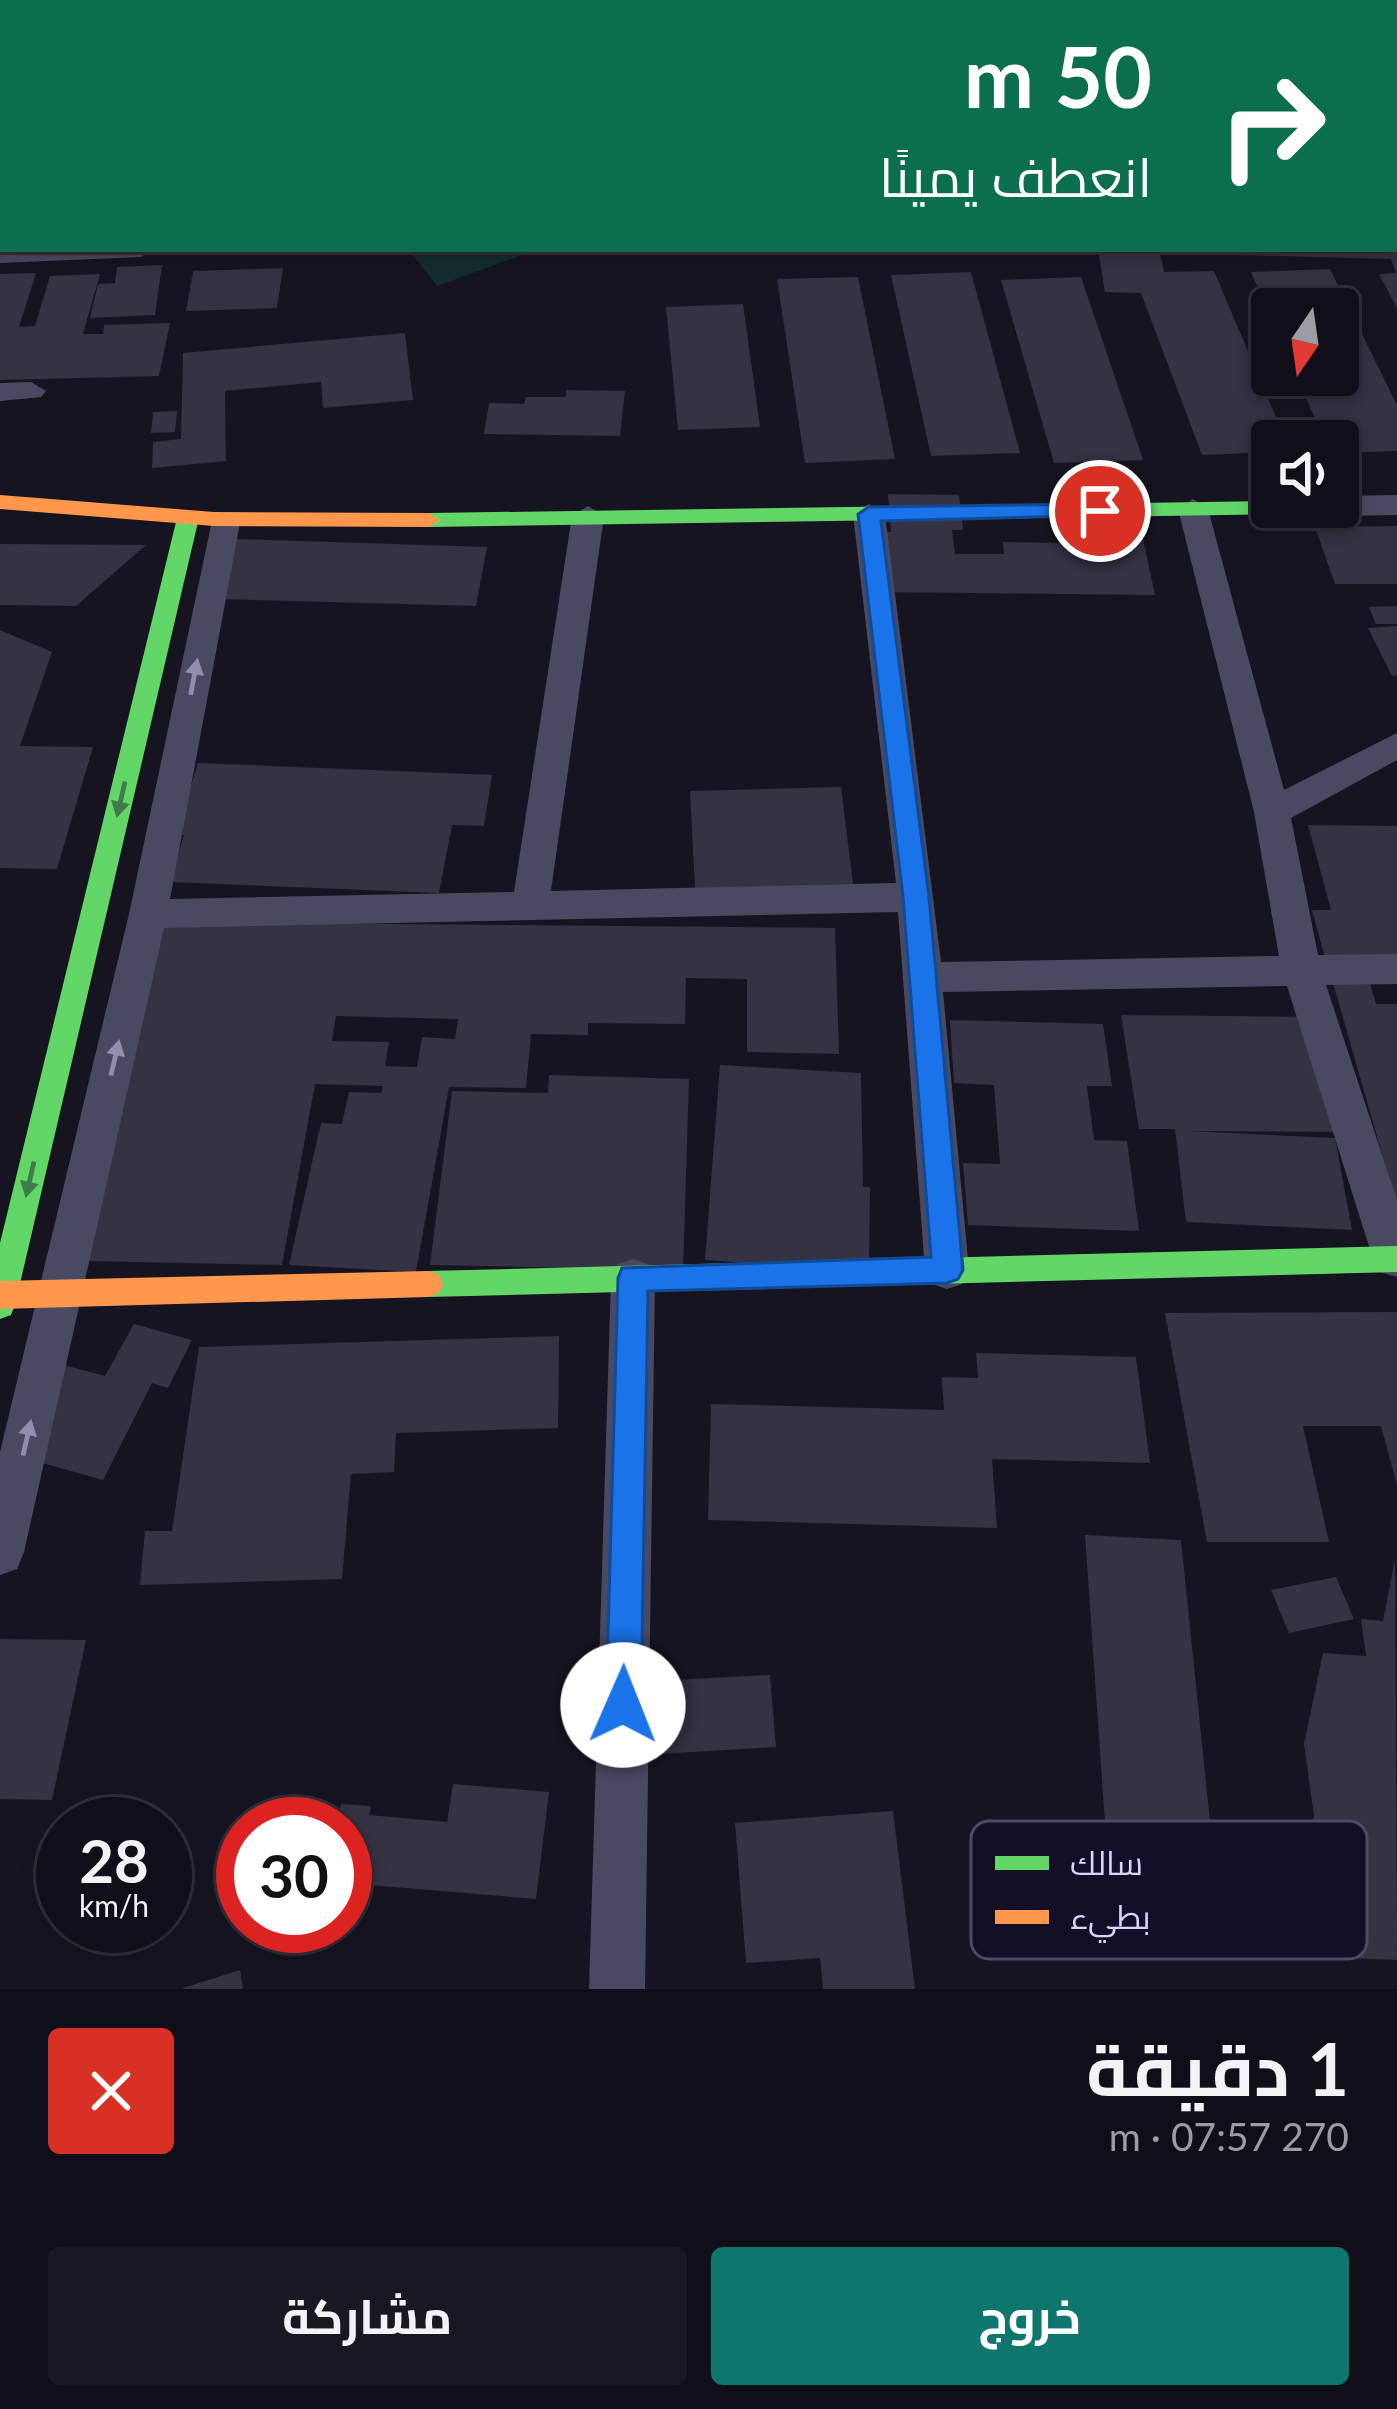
<!DOCTYPE html>
<html lang="ar">
<head>
<meta charset="utf-8">
<style>
  body { margin:0; font-family:Lato,Cairo,sans-serif; background:#191822; color:#f1f3f6; direction:rtl; height:100vh; display:flex; flex-direction:column; font-size:45px; white-space:nowrap }
  * { box-sizing:border-box; margin:0 }
  p { font-size:39px; color:#9c9ca2 }
  .icon { flex:none; width:66px; height:66px; fill:none; stroke:currentColor; stroke-width:2; stroke-linecap:round; stroke-linejoin:round }
  .map { position:relative; height:1989px; overflow:hidden; direction:ltr }
  .sheet { display:flex; flex-direction:column; background:#100f19; flex:1 }
  .sheet>* { flex:none }
  .hud { position:absolute; left:0px; top:0px; width:1398px; height:252px; box-shadow:0 6px 18px #0003,0 0 0 3px #302f38; direction:rtl; background:#0b6e4f; color:#fff; overflow:hidden }
  .needle { width:78px; rotate:193deg }
  .buttons { position:absolute; left:1251px; top:288px; display:grid; gap:24px }
  .buttons a { display:grid; place-items:center; width:108px; height:108px; border-radius:12px; background:#100f19; box-shadow:0 6px 18px #0003,0 0 0 3px #302f38; font-size:60px }
  .speed { position:absolute; left:36px; top:1797px; display:flex; gap:24px; font-size:60px; font-weight:700; text-align:center }
  .speed>* { display:grid; place-content:center; width:156px; height:156px; border-radius:50%; background:#100f19; box-shadow:0 6px 18px #0003,0 0 0 3px #302f38; line-height:1 }
  .speed small { font-size:30px; font-weight:400 }
  .speed .limit { border:18px solid #d22; background:#fff; color:#111 }
  .pin { position:absolute; display:grid; place-items:center; width:102px; height:102px; color:#fff; margin:-51px; border:6px solid #fff; border-radius:50%; box-shadow:0 3px 12px #0007 }
  .me { position:absolute; width:132px; margin:-66px; rotate:1deg; stroke-linejoin:round; filter:drop-shadow(0 0 9px #0008) }
  .turn { display:flex; align-items:center; gap:42px; height:252px; padding:0 48px; font-size:54px }
  .turn .icon { width:156px; height:156px; stroke-width:2.5 }
  .turn b { display:block; font-size:84px; line-height:102px }
  .round { display:grid; place-items:center; flex:none; width:126px; height:126px; border-radius:12px; background:#191822 }
  .headline { display:flex; align-items:center; justify-content:space-between; height:204px; padding:0 48px }
  h1 { font-size:72px; font-weight:700; line-height:90px }
  .cta { display:flex; gap:24px; margin-top:auto; padding:24px 48px }
  .cta a { flex:1; height:138px; border-radius:12px; background:#0f766e; color:#fff; font-size:48px; font-weight:700; line-height:138px; text-align:center }
  .cta a+a { background:#191822; color:#f1f3f6 }
  .map>svg:first-child { display:block }
  .green { fill:#132c2d }
  .building { fill:#343243; fill-rule:evenodd }
  .lines { fill:none; stroke-linecap:round; stroke-linejoin:round }
  .street { fill:#4a4962; fill-rule:evenodd }
  .fast { fill:#63d668; fill-rule:evenodd }
  .slow { fill:#ff974d; fill-rule:evenodd }
  .oneway { fill:#928eb0 }
  .oneway2 { fill:#3f7c4a }
  .route { fill:#1a73e8; stroke:#114b97; stroke-width:3 }
  .key { fill:#130f26; stroke:#4e4a67; stroke-width:3 }
  .key-label { font-size:33px; fill:#d9d4ff }
</style>
</head>
<body>
<div class="map">
<svg width="1397" height="1989" viewBox="0 0 1397 1989">
  <rect width="100%" height="100%" fill="#161421"/>
  <path class="green" d="M 408,249 L 539,249 L 437,286 Z"/>
  <path class="building" d="M 1098,249 L 1159,249 L 1164,272 L 1214,271 L 1286,441 L 1272,441 L 1272,452 L 1202,455 L 1141,293 L 1105,292 Z
    M 1161,249 L 1397,249 L 1397,308 L 1379,274 L 1396,273 L 1391,259 L 1161,253 Z
    M 162,265 L 155,315 L 90,318 L 98,284 L 115,283 L 117,267 Z
    M 283,268 L 277,308 L 186,311 L 193,271 Z
    M 1330,269 L 1397,405 L 1397,451 L 1338,453 L 1338,441 L 1325,441 L 1296,375 L 1338,375 L 1338,309 L 1272,309 L 1272,320 L 1251,272 Z
    M 971,272 L 1020,453 L 931,456 L 891,275 Z
    M 36,273 L 19,327 L 35,326 L 50,276 L 100,274 L 83,334 L 103,334 L 104,325 L 170,323 L 159,376 L 0,380 L 0,274 Z
    M 858,277 L 895,459 L 805,463 L 777,279 Z
    M 1081,277 L 1143,460 L 1054,463 L 1001,280 Z
    M 743,304 L 760,427 L 678,430 L 666,307 Z
    M 405,333 L 413,400 L 323,408 L 321,382 L 225,391 L 226,461 L 152,468 L 153,442 L 181,439 L 183,353 Z
    M 566,390 L 625,391 L 620,436 L 484,434 L 489,403 L 524,404 L 526,397 L 566,397 Z
    M 177,411 L 175,432 L 151,433 L 153,412 Z
    M 888,494 L 959,495 L 963,530 L 952,530 L 955,554 L 1004,554 L 1003,542 L 1077,543 L 1074,529 L 1141,530 L 1155,595 L 878,592 L 874,531 L 891,532 Z
    M 1397,526 L 1397,584 L 1335,584 L 1315,527 Z
    M 236,539 L 487,547 L 476,606 L 218,599 Z
    M 0,544 L 146,545 L 76,606 L 0,605 Z
    M 1397,606 L 1397,624 L 1376,624 L 1369,607 Z
    M 1397,626 L 1397,675 L 1392,676 L 1368,628 Z
    M 0,630 L 52,652 L 20,746 L 93,747 L 57,869 L 0,868 Z
    M 198,763 L 492,775 L 484,826 L 452,825 L 439,893 L 170,882 L 184,835 L 176,835 Z
    M 841,787 L 853,884 L 695,888 L 690,791 Z
    M 1308,825 L 1397,826 L 1397,959 L 1325,958 L 1312,910 L 1331,910 Z
    M 160,922 L 835,928 L 839,1054 L 747,1052 L 747,979 L 686,978 L 685,1024 L 588,1023 L 588,1035 L 531,1034 L 526,1088 L 449,1087 L 416,1272 L 289,1265 L 321,1123 L 342,1124 L 349,1092 L 381,1093 L 383,1086 L 315,1084 L 282,1265 L 85,1261 ZM 336,1016 L 458,1019 L 455,1039 L 422,1037 L 417,1067 L 385,1066 L 389,1042 L 332,1041 Z
    M 1333,983 L 1370,983 L 1376,1004 L 1397,1004 L 1397,1206 Z
    M 1121,1015 L 1310,1017 L 1337,1132 L 1188,1131 L 1335,1138 L 1352,1230 L 1186,1222 L 1175,1129 L 1139,1129 Z
    M 950,1020 L 1103,1024 L 1112,1086 L 1087,1086 L 1094,1140 L 1127,1141 L 1139,1231 L 968,1225 L 963,1163 L 1000,1164 L 994,1085 L 954,1083 Z
    M 720,1065 L 861,1073 L 863,1187 L 870,1187 L 869,1271 L 705,1260 Z
    M 549,1075 L 689,1079 L 683,1270 L 430,1265 L 452,1091 L 548,1093 Z
    M 1397,1312 L 1397,1485 L 1381,1426 L 1303,1426 L 1329,1542 L 1207,1542 L 1165,1313 Z
    M 134,1324 L 192,1340 L 168,1388 L 152,1383 L 103,1480 L 10,1454 L 60,1364 L 105,1376 Z
    M 559,1336 L 558,1428 L 396,1433 L 394,1472 L 351,1474 L 342,1579 L 140,1585 L 145,1531 L 172,1531 L 199,1347 Z
    M 976,1353 L 1136,1357 L 1150,1463 L 992,1459 L 997,1528 L 708,1520 L 711,1404 L 944,1410 L 942,1377 L 978,1378 Z
    M 1085,1535 L 1181,1540 L 1211,1831 L 1105,1823 Z
    M 1395,1559 L 1397,1960 L 1314,1957 L 1304,1869 L 1314,1816 L 1304,1744 L 1323,1653 L 1366,1656 L 1361,1619 L 1383,1621 Z
    M 1336,1577 L 1354,1619 L 1289,1633 L 1271,1590 Z
    M 0,1639 L 86,1640 L 52,1800 L 0,1799 Z
    M 770,1675 L 776,1747 L 658,1754 L 654,1681 Z
    M 453,1784 L 549,1792 L 536,1899 L 345,1883 L 345,1824 L 337,1824 L 341,1804 L 371,1806 L 369,1815 L 447,1822 Z
    M 893,1811 L 915,1989 L 823,1989 L 820,1958 L 746,1963 L 735,1823 Z
    M 240,1970 L 243,1989 L 183,1989 L 183,1988 Z"/>
  <g class="lines">
    <path class="street" d="M 1395,42 L 1397,42 L 1397,56 L 1395,56 Z
      M 1395,133 L 1397,133 L 1397,147 L 1395,147 Z
      M 0,247 L 3,249 L 154,249 L 141,257 L 0,263 Z
      M 31,382 L 46,391 L 41,397 L 0,401 L 0,383 Z
      M 1397,495 L 1397,515 L 1338,516 L 1323,507 L 1338,507 L 1338,496 Z
      M 1193,499 L 1208,509 L 1284,790 L 1397,733 L 1397,760 L 1291,818 L 1318,955 L 1397,954 L 1397,984 L 1326,985 L 1397,1200 L 1397,1277 L 1380,1272 L 1373,1259 L 1287,986 L 943,992 L 969,1270 L 962,1284 L 947,1289 L 932,1284 L 925,1270 L 898,912 L 164,928 L 24,1552 L 17,1569 L 0,1575 L 0,1452 L 129,914 L 213,516 L 235,516 L 240,523 L 170,899 L 514,892 L 572,516 L 588,506 L 604,516 L 551,891 L 896,883 L 853,514 L 869,504 L 885,514 L 941,962 L 1279,956 L 1254,812 L 1178,509 Z
      M 633,1259 L 648,1264 L 655,1278 L 645,1989 L 589,1989 L 611,1278 L 618,1264 Z"/>
    <path class="fast" d="M 1272,501 L 1272,507 L 1307,507 L 1296,514 L 429,527 L 418,520 L 429,513 Z
      M 187,515 L 198,522 L 15,1305 L 11,1315 L 0,1319 L 0,1243 L 176,522 Z
      M 1397,1246 L 1397,1272 L 428,1297 L 417,1293 L 413,1284 L 417,1275 L 428,1271 Z"/>
    <path class="slow" d="M 0,495 L 214,512 L 429,513 L 440,520 L 429,527 L 214,526 L 0,509 Z
      M 428,1271 L 439,1275 L 443,1284 L 439,1293 L 428,1297 L 0,1309 L 0,1281 Z"/>
  </g>
  <defs><path id="oneway-solid" d="M-6-.8H1V-3.2L6.5 0L1 3.2V.8H-6Z" transform="scale(3)"/></defs>
  <g class="oneway">
    <use href="#oneway-solid" transform="translate(194 677) rotate(-79)"/>
    <use href="#oneway-solid" transform="translate(115 1058) rotate(-77)"/>
    <use href="#oneway-solid" transform="translate(27 1438) rotate(-77)"/>
  </g>
  <g class="oneway2">
    <use href="#oneway-solid" transform="translate(121 799) rotate(103)"/>
    <use href="#oneway-solid" transform="translate(30 1179) rotate(103)"/>
  </g>
  <path class="route" d="M 1100,504 L 1108,506 L 1108,515 L 881,521 L 929,897 L 963,1270 L 958,1279 L 947,1283 L 648,1291 L 641,1705 L 636,1717 L 623,1722 L 611,1717 L 606,1705 L 618,1278 L 622,1268 L 931,1257 L 903,897 L 858,514 L 869,507 Z"/>
  <rect x="971" y="1821" width="396" height="138" rx="18" class="key"/>
  <rect x="995" y="1856" width="54" height="14" fill="#63d668"/>
  <rect x="995" y="1910" width="54" height="14" fill="#ff974d"/>
  <g class="key-label">
    <text x="1070" y="1875">سالك</text>
    <text x="1070" y="1929">بطيء</text>
  </g>
</svg>
<div class="buttons">
<a><svg class="needle" viewBox="-14 -14 28 28"><path d="M0-13l5 13h-10z" fill="#e53935"/><path d="M0 13l5-13h-10z" fill="#9c9ca2"/></svg></a>
<a><svg class="icon" aria-label="sound" viewBox="0 0 24 24"><path d="M4 9h4l5-4v14l-5-4H4zM17 9q2 3 0 6"/></svg></a>
</div>
<div class="speed"><div>28<small>km/h</small></div><div class="limit">30</div></div>
<div class="pin" style="left:1100px;top:511px;background:#d93025"><svg class="icon" aria-label="arrive" viewBox="0 0 24 24"><path d="M6 21V4h12l-3 4 3 4H6"/></svg></div>
<svg class="me" style="left:623px;top:1705px" viewBox="-20 -20 40 40"><circle r="19" fill="#fff"/><path d="M0-13L10 11 0 6-10 11z" fill="#1a73e8"/></svg>
<div class="hud">
<div class="turn"><svg class="icon" aria-label="right" viewBox="0 0 24 24"><path d="M7 20v-9h11M14 6l5 5-5 5"/></svg><div><b>50 m</b>انعطف يمينًا</div></div>
</div>
</div>
<section class="sheet">
<div class="headline"><div><h1>1 دقيقة</h1><p>270 m · 07:57</p></div><a class="round" style="background:#d93025;color:#fff"><svg class="icon" aria-label="close" viewBox="0 0 24 24"><path d="M6 6l12 12M18 6L6 18"/></svg></a></div>
<div class="cta"><a>خروج</a><a>مشاركة</a></div>
</section>
</body>
</html>
